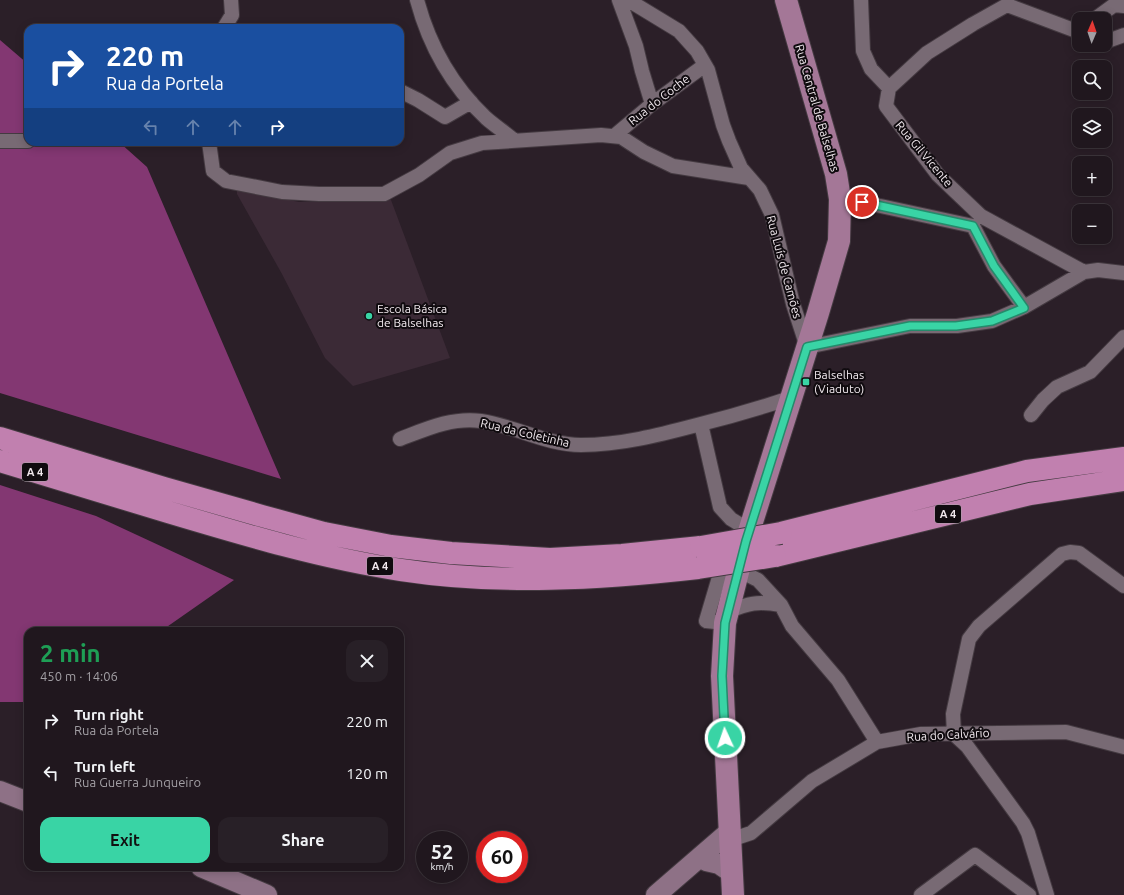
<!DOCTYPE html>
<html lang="en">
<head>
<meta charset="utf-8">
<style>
  body { margin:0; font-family:Ubuntu,sans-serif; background:#282027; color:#f1f3f6; height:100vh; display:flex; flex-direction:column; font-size:15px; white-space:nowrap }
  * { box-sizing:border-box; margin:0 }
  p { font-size:13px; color:#a29fa4 }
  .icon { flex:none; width:22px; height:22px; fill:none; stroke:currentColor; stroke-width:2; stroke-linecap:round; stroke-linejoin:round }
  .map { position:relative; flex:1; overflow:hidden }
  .drawer { position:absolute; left:24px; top:627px; width:380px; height:244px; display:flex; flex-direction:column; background:#20171e; border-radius:12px; box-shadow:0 2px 10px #0003,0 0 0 1px #3d363c }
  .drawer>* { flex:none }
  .hud { position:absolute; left:24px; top:24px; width:380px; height:122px; border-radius:12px; box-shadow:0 2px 10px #0003,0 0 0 1px #3d363c; background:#1a4fa0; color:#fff; overflow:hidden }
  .needle { width:26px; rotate:2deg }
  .fabs { position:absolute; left:1072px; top:12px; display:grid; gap:8px }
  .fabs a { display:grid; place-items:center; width:40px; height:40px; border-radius:8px; background:#20171e; box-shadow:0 2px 10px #0003,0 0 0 1px #3d363c; font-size:20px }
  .speed { position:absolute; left:416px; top:831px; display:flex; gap:8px; font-size:20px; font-weight:700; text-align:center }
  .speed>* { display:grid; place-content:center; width:52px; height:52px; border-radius:50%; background:#20171e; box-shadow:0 2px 10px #0003,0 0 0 1px #3d363c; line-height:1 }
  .speed small { font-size:10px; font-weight:400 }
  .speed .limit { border:6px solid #d22; background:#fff; color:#111 }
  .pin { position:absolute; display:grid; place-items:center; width:34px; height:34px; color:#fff; margin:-17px; border:2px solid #fff; border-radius:50%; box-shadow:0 1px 4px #0007 }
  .me { position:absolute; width:44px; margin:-22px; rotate:357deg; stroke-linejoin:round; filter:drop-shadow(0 0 3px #0008) }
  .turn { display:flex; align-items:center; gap:14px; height:84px; padding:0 16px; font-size:18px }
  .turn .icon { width:52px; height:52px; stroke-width:2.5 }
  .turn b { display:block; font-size:28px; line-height:34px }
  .lanes { display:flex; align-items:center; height:38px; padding:0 16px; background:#0003; justify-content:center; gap:20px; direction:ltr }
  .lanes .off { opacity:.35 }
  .round { display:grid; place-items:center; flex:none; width:42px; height:42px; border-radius:12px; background:#282027 }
  .overview { display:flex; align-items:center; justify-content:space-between; height:68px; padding:0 16px }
  h1 { font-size:24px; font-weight:700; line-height:30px; color:#1e9e55 }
  .action { display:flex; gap:8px; margin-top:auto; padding:8px 16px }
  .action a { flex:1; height:46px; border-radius:12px; background:#39d4a5; color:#111; font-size:16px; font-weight:700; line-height:46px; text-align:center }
  .action a+a { background:#282027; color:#f1f3f6 }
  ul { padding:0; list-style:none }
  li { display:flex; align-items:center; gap:12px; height:52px; padding:0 16px }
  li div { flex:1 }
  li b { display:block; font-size:15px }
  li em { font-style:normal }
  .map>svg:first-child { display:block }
  .built { fill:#3b2a36 }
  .forest { fill:#833772 }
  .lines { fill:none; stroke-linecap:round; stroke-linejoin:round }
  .minor-casing { stroke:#443a41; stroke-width:16 }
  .secondary-casing { stroke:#443a41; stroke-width:22 }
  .primary-casing { stroke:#443a41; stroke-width:24 }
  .motorway-casing { stroke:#443a41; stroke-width:24 }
  .minor { stroke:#786a74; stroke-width:14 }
  .secondary { stroke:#8e7186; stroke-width:20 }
  .primary { stroke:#a47797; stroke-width:22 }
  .motorway { stroke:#c180af; stroke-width:22 }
  .motorway-bridge-casing { stroke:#443a41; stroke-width:24; stroke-linecap:butt }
  .motorway-bridge { stroke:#c180af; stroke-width:22 }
  .route-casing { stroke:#258a6b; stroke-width:10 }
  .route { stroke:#39d4a5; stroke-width:7 }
  .poi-dot { fill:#39d4a5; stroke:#100b0f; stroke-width:1.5 }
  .labels { text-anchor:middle; stroke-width:4; stroke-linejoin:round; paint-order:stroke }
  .shield { fill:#100b0f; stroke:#aea6ab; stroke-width:1 }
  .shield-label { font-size:11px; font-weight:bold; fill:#f1e9ee }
  .street-label { font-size:12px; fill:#f1e9ee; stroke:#100b0f }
  .poi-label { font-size:12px; fill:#f1e9ee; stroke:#100b0f; text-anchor:start }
</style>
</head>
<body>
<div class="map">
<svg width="1124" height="895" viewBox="0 0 1124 895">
  <rect width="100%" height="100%" fill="#2b1f28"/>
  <path class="built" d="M 237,189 L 299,202 L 391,200 L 450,358 L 353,386 L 325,358 L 282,274 L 237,194 Z"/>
  <path class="forest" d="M 0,40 L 28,64 L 28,142 L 119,142 L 147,167 L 281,479 L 0,393 Z
    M 0,485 L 96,516 L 234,580 L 161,631 L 28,631 L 28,702 L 0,702 Z"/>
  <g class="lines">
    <defs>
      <path id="minor" d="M 417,0 C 429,45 452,86 486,118 C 495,126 506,133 515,141
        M 619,0 L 636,46 L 642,71 L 652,104
        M 628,0 L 679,31 L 697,51 L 708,70 L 723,125 L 729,141 L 741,168 L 760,190 L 772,215 L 793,304 L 807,347 L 910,326 L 957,326 L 992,321 L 1024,307 L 1084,272 L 1098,270 L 1124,273
        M 861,0 L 863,51 L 871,69 L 889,88 L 886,106 L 938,175 L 981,216 L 1084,272
        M 1095,19 L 1114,5 L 1124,6
        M 224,28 L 232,15 L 231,0
        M 1105,42 L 1124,35
        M 889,88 L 927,53 L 973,24 L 1007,5 L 1079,32
        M 400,91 L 418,100 L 445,117 L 471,102
        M 614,136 L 652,104 L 705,65
        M 0,141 L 28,141
        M 209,142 L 213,171 L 226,181 L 282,192 L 319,194 L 384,194 L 419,175 L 450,153 L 482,143 L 601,135 L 621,137 L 644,152 L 673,166 L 749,178
        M 862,202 L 973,226 L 994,266 L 1024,307
        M 1031,415 L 1043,400 L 1057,387 L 1090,372 L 1124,337
        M 701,424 L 720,507 L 731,519 L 749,530
        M 400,439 C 426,429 452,417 481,421 C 515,426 547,445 581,445 C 621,445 659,435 697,425 C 729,417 760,408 790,398
        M 725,557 L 706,621 L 725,623
        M 736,576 L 748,575 L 758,580 L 781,605 L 792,626 L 838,680 L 877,742
        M 727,612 C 749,603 757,601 781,605
        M 954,734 L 953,714 L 969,639 L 979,626 L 1062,554 L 1070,552 L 1079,553 L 1124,586
        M 954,734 L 967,746 L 1023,823 L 1028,833 L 1047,895
        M 730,840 L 751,833 L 812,781 L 877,742 L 921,734 L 1066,732 L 1124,747
        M 921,895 L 975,855 L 1029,895"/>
      <path id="secondary" d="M 0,791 L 28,802
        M 706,861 L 719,864 L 732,873
        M 201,867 L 267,895
        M 656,895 L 730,831"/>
      <path id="primary" d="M 733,895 L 722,676 L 725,623 L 746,541 L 818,313 L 839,241 L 840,199 L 836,174 L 786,0"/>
      <path id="motorway" d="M 0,438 L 164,488 L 262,516 L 324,533 L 391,546 L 451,553 L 550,559 L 622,555 L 701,547
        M 0,461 C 56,478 112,495 168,512 C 245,535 322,558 401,570 C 499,585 600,579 698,568
        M 781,533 L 1027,471 L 1124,458
        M 775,556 L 1030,494 L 1124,480"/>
    </defs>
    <use href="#minor" class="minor-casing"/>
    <use href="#secondary" class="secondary-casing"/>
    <use href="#primary" class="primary-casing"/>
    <use href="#motorway" class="motorway-casing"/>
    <use href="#minor" class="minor"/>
    <use href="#secondary" class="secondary"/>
    <use href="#primary" class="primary"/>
    <use href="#motorway" class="motorway"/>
    <defs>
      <path id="motorway-bridge" d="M 701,547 L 781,533
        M 698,568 L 775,556"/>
    </defs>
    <use href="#motorway-bridge" class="motorway-bridge-casing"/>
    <use href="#motorway-bridge" class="motorway-bridge"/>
  </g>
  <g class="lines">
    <defs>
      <path id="route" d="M 725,738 L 722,676 L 725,623 L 746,541 L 807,347 L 910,326 L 956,326 L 992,321 L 1024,308 L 994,266 L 973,226 L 862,202"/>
    </defs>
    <use href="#route" class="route-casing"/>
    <use href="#route" class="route"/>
  </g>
  <g class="poi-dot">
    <circle cx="369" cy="316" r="4"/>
    <rect x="802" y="378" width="8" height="8" rx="2"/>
  </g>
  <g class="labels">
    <g class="shield">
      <rect x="22" y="463" width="26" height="18" rx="3"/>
      <rect x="935" y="505" width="26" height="18" rx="3"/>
      <rect x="367" y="557" width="26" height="18" rx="3"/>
    </g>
    <g class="shield-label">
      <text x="35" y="476">A 4</text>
      <text x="948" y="518">A 4</text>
      <text x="380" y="570">A 4</text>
    </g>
    <g class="street-label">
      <text transform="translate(659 100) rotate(-38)" y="4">Rua do Coche</text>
      <text transform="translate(817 108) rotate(74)" y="4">Rua Central de Balselhas</text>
      <text transform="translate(924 154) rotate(50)" y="4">Rua Gil Vicente</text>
      <text transform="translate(784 267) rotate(75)" y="4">Rua Luís de Camões</text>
      <text transform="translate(525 433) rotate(13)" y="4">Rua da Coletinha</text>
      <text transform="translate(948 735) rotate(-3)" y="4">Rua do Calvário</text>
    </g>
    <g class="poi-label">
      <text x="377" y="313">Escola Básica<tspan x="377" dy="14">de Balselhas</tspan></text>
      <text x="814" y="379">Balselhas<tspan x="814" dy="14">(Viaduto)</tspan></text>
    </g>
  </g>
</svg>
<div class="fabs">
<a><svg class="needle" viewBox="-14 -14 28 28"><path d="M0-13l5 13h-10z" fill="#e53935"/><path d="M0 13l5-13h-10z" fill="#a29fa4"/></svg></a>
<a><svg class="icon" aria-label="search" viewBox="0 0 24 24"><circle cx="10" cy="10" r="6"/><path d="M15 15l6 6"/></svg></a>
<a><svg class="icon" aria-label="layers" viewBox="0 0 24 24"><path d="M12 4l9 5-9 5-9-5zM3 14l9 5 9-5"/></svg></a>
<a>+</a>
<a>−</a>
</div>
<div class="speed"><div>52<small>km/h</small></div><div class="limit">60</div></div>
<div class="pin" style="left:862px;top:202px;background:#d93025"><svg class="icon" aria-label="arrive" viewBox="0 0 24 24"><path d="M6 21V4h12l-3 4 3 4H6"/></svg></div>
<svg class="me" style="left:725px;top:738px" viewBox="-20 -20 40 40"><circle r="17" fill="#39d4a5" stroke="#fff" stroke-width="3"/><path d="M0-11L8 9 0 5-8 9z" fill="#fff"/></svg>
<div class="hud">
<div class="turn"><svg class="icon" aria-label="right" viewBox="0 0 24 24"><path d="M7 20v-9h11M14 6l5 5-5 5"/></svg><div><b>220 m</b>Rua da Portela</div></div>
<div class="lanes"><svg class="icon off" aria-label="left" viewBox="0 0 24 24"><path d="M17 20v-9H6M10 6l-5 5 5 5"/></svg><svg class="icon off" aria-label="ahead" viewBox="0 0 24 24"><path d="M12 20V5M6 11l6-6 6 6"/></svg><svg class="icon off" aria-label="ahead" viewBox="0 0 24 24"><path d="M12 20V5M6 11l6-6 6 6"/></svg><svg class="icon" aria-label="right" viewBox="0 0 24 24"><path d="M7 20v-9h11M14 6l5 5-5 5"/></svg></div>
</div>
<section class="drawer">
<div class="overview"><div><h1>2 min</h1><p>450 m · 14:06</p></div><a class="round"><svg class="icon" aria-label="close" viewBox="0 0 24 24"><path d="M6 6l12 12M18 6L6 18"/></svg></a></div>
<ul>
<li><svg class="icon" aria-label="right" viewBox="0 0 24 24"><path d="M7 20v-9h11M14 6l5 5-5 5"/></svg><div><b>Turn right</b><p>Rua da Portela</p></div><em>220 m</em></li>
<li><svg class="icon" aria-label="left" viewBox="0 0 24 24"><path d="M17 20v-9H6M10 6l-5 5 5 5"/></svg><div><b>Turn left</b><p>Rua Guerra Junqueiro</p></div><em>120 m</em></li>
</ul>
<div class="action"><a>Exit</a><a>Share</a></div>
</section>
</div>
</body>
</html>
